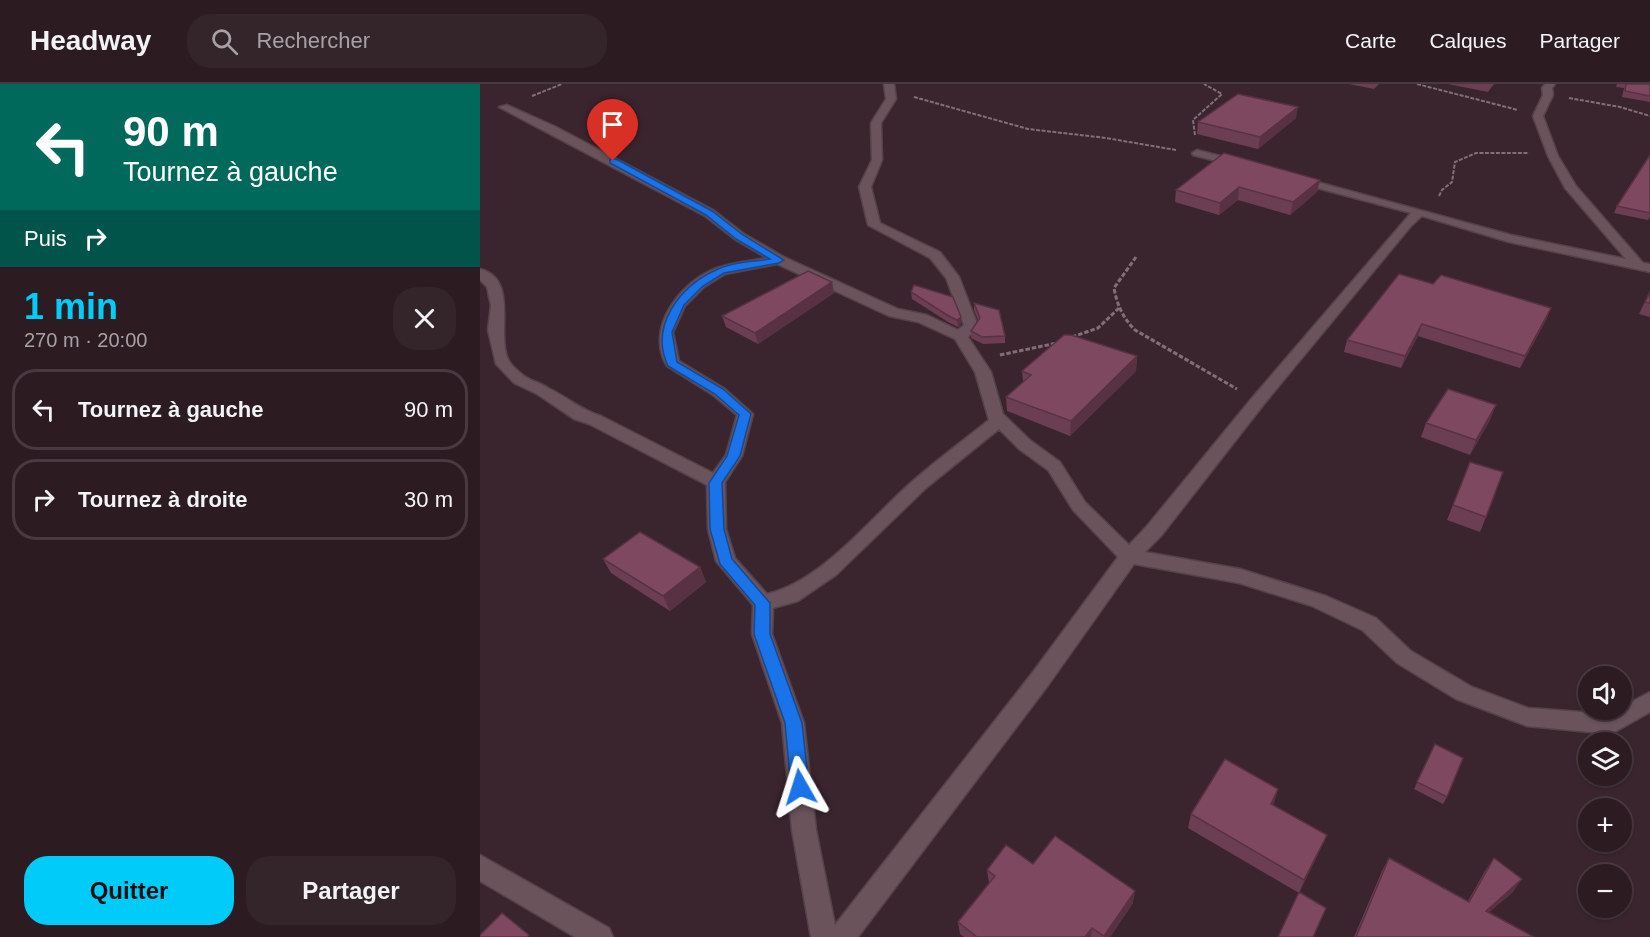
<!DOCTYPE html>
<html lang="fr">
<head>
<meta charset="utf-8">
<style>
  body { margin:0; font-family:Helvetica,sans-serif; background:#34252a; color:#f1f3f6; height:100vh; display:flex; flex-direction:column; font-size:22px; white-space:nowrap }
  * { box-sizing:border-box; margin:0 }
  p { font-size:20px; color:#a6a1a5 }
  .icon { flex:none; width:33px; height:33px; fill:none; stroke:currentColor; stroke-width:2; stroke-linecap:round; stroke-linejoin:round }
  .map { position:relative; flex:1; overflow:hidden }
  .details { display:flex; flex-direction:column; background:#2c1c22; width:480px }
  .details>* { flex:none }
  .banner { background:#00695c; color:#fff; overflow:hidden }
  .fabs { position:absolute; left:1098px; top:582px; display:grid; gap:12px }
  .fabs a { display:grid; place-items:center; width:54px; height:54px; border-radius:50%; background:#2c1c22; box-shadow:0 2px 4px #0004,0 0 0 2px #483a40; font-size:30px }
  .pin { position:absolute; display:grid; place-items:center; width:51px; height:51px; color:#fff; margin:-62px -26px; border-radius:50% 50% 50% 0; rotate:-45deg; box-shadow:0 0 6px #0007 }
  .pin .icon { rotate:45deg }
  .me { position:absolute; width:66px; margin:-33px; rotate:354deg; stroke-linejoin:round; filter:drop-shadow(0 0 4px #0008) }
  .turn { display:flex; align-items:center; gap:21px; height:126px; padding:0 24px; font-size:27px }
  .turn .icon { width:78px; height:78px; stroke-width:2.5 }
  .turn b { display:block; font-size:42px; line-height:51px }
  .then { display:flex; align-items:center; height:57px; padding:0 24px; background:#0003; gap:12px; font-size:22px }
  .round { display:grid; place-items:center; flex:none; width:63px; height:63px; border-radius:24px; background:#34252a }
  .overview { display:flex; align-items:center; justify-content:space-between; height:102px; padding:0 24px }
  h1 { font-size:36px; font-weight:700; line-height:45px; color:#00cbf9 }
  .cta { display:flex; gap:12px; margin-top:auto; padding:12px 24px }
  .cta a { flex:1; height:69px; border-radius:24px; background:#00cbf9; color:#111; font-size:24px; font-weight:700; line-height:69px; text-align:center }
  .cta a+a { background:#34252a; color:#f1f3f6 }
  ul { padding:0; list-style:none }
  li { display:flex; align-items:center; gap:18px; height:81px; margin:0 12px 9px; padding:0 12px; border:3px solid #483a40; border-radius:24px }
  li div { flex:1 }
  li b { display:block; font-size:22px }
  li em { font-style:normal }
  header { display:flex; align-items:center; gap:36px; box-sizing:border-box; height:84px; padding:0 30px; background:#2c1c22; border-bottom:2px solid #483a40 }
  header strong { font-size:28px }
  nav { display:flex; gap:33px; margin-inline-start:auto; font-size:21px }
  .search { width:420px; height:54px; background:#34252a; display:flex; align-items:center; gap:15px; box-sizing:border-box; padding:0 21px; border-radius:24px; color:#a6a1a5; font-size:22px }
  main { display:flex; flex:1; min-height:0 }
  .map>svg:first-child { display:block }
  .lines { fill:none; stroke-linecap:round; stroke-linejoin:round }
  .minor-casing { stroke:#544249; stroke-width:3 }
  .path-far1 { stroke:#816f76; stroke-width:2; stroke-dasharray:4 1.5; stroke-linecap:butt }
  .path { stroke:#816f76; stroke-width:3; stroke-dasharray:4.5 2; stroke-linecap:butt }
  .minor { fill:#6b535c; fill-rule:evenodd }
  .wall { fill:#6c3e53 }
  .shaded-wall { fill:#583243 }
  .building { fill:#7e4860; stroke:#583243; stroke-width:1.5 }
  .route { fill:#1a73e8; stroke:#114b97; stroke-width:1.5 }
</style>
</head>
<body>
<header>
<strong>Headway</strong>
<div class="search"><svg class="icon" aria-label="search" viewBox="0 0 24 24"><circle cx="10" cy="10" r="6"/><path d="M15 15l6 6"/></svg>Rechercher</div>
<nav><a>Carte</a><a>Calques</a><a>Partager</a></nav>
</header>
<main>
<section class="details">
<div class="banner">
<div class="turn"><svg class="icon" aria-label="left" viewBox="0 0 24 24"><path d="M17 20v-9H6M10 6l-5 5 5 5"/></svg><div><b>90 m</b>Tournez à gauche</div></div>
<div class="then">Puis<svg class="icon" aria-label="right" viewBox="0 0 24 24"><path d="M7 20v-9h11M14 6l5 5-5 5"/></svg></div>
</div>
<div class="overview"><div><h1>1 min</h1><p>270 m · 20:00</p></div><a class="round"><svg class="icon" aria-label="close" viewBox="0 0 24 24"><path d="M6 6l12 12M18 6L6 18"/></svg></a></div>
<ul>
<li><svg class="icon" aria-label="left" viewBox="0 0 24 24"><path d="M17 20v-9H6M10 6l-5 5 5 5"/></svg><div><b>Tournez à gauche</b></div><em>90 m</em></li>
<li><svg class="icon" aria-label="right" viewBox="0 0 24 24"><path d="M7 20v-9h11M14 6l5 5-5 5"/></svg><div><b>Tournez à droite</b></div><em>30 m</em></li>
</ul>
<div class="cta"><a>Quitter</a><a>Partager</a></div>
</section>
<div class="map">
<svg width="1170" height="853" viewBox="0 0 1170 853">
  <rect width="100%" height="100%" fill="#3a252e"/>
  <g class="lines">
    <defs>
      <path id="minor" d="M 404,0 L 414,0 L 416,15 L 401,39 L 402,76 L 391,103 L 400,139 L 460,168 L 479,193 L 498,242 L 488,253 L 511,288 L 523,330 L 551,357 L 580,378 L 605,418 L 649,461 L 667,442 L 772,314 L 931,129 L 811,97 L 811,93 L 815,92 L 1031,151 L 1146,175 L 1085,104 L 1068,72 L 1053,32 L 1063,11 L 1062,4 L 1065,0 L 1075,0 L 1072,4 L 1073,11 L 1063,32 L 1078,72 L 1096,102 L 1163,179 L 1170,180 L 1170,188 L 1029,158 L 942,132 L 931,142 L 784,320 L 681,452 L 665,468 L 760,485 L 846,512 L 896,534 L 931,567 L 992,603 L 1048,624 L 1128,630 L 1142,626 L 1142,623 L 1170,608 L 1170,628 L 1131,650 L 1047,642 L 976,615 L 917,579 L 882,546 L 832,522 L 759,499 L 654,480 L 569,600 L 378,853 L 331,853 L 312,746 L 302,639 L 272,550 L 273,521 L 236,477 L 228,445 L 227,401 L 109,340 L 94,335 L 57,310 L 34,299 L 16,280 L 8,246 L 11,222 L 7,203 L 0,196 L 0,185 C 39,195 16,248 28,275 C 30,280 39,288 44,292 C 51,297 61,299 68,304 C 87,313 101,326 121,332 L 233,389 L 246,371 L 257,331 L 233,311 L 187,282 C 164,244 201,197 237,184 C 252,178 271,177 287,174 L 256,156 L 225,132 L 19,23 L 27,21 L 76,43 L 233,126 L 264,150 L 304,173 L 418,225 L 447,231 L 478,246 L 484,241 L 466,194 L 450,174 L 388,141 L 379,103 L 392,76 L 391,39 L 406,15 ZM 297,180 L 409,232 L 438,238 L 475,255 L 495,288 L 509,336 C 484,356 458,375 434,396 C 391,433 343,497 287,510 L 255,474 L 246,445 L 245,398 L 262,372 L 273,330 L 245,305 L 199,277 L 193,248 L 205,222 L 224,203 L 245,190 ZM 519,345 L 539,365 L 568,386 L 593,426 L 638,473 L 553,588 L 355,841 L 336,746 L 324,639 L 292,550 L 293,524 L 318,517 L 356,491 L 446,404 Z
        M 717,66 L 763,78 L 765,80 L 759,83 L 713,71 L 712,69 Z
        M 0,771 L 129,844 L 133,853 L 95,853 L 0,797 Z"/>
    </defs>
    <use href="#minor" class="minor-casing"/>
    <path class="path-far1" d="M 937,0 L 1038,26
      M 52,12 L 82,0
      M 434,13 L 548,45 L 626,54 L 696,66
      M 1089,14 L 1140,23 L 1170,32
      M 715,51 L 713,36 L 742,10 L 724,0
      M 959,112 L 962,106 L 972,98 L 975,78 L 996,69 L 1049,69"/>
    <path class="path" d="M 656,173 L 634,204 C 637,221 643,234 655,246 L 757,305
      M 592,253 L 618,244 L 639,224
      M 520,271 L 577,259"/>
    <use href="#minor" class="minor"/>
  </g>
  <path class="wall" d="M 869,0 L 899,0 L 894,5 Z
    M 968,0 L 1014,0 L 1008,8 Z
    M 1137,0 L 1170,0 L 1170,18 L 1142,13 L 1144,4 L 1136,3 Z
    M 816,34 L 778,65 L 717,50 L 718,38 Z
    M 1170,71 L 1170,132 L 1168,136 L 1134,129 L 1137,122 Z
    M 840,96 L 837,108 L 810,131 L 758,116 L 739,131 L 695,118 L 696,106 Z
    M 352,198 L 354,209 L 278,260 L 246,243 L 242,232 Z
    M 953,200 L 1071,224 L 1066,236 L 1040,284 L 938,252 L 921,284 L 864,268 L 867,256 Z
    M 1170,207 L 1170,233 L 1159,230 Z
    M 431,208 L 481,233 L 481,240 L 478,243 L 468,238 L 432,215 Z
    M 494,219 L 525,252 L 525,259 L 503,260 L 491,254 L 491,247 L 498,236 L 494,226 Z
    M 657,272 L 656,287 L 590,352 L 527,327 L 526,313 L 543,298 L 542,287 Z
    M 1010,336 L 990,371 L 941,353 L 946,339 Z
    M 990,378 L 1006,433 L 1000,448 L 967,436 Z
    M 123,475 L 220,483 L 226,498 L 190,527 L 131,489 Z
    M 955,660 L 967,713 L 963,720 L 934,705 Z
    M 798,705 L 793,721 L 841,764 L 819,809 L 708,744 L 711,730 Z
    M 909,774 L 988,817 L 1005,787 L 1014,774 L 1033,808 L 1009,828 L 1054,853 L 874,853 L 902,787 Z
    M 553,780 L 653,819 L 630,853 L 484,853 L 480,850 L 478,838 L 509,799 L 507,786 Z"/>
  <path class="shaded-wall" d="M 818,23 L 816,34 L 778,65 L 780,53 Z
    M 840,96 L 837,108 L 810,131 L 813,118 Z
    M 759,103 L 758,116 L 739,131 L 740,119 Z
    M 352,198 L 354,209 L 278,260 L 275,249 Z
    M 1071,224 L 1066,236 L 1040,284 L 1045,272 Z
    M 481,233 L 481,240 L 478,243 L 477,236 Z
    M 942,240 L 938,252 L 921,284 L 925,272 Z
    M 657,272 L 656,287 L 590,352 L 591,337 Z
    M 1016,321 L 1010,336 L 990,371 L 996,356 Z
    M 220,483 L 226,498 L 190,527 L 183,512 Z
    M 798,705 L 794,719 L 787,733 L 791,720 Z
    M 847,751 L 841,764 L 819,809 L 824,796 Z
    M 1042,795 L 1033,808 L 997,839 L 1006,827 Z
    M 655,807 L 653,819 L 630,853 L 624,853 Z
    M 612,844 L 611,853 L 605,853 Z"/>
  <path class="building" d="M 1146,0 L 1170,0 L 1170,12 L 1145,7 Z
    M 758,10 L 818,23 L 780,53 L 718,38 Z
    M 744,69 L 840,96 L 813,118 L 759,103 L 740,119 L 696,106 Z
    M 1170,71 L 1170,129 L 1137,122 Z
    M 328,187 L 352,198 L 275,249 L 242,232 Z
    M 919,190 L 953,200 L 961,191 L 1071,224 L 1045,272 L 942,240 L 925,272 L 867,256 Z
    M 434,201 L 473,213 L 481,233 L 477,236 L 467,231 L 431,208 Z
    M 1170,208 L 1170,219 L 1165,218 Z
    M 494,219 L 519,226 L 525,252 L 502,253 L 491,247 L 500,234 Z
    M 584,251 L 591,251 L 657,272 L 591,337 L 526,313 L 551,291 L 542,287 Z
    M 968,305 L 1016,321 L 996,356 L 946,339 Z
    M 990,378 L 1023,388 L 1006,433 L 973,421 Z
    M 160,448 L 220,483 L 183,512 L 123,475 Z
    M 955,660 L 983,674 L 967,713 L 937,698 Z
    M 745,675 L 798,705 L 791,720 L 847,751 L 824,796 L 711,730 Z
    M 575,752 L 655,807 L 624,852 L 612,844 L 605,853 L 497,853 L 478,838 L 515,792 L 507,786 L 526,761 L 553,780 Z
    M 909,774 L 989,818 L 1014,774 L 1042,795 L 1006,827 L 1054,853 L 876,853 Z
    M 819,808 L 846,824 L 833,853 L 798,853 Z
    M 22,829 L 49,851 L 47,853 L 0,853 L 0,851 Z"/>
  <path class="route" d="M 130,75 L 136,75 L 232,127 L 263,151 L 304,176 L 299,179 L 244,189 L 223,202 L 204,221 L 192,248 L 197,278 L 243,305 L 271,330 L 260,372 L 242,399 L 244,445 L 252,475 L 290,519 L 290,550 L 322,639 L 329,703 L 326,708 L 320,711 L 314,708 L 311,703 L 305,639 L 274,550 L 275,521 L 240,480 L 230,445 L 229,399 L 247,372 L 259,331 L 235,310 L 188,282 C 169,242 200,202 236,186 C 251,178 273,178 290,175 L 256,155 L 226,131 L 130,79 Z"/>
</svg>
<div class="fabs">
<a><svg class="icon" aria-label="sound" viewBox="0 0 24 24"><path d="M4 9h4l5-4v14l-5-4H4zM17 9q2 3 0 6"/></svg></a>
<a><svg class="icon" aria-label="layers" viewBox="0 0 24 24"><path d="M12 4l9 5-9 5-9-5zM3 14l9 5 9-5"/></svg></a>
<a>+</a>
<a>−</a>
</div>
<div class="pin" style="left:133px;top:77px;background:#d93025"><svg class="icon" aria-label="arrive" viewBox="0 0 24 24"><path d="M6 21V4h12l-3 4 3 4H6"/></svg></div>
<svg class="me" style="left:320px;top:703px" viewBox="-20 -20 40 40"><path d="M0-17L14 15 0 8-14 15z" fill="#1a73e8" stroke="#fff" stroke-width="4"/></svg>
</div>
</main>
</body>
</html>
